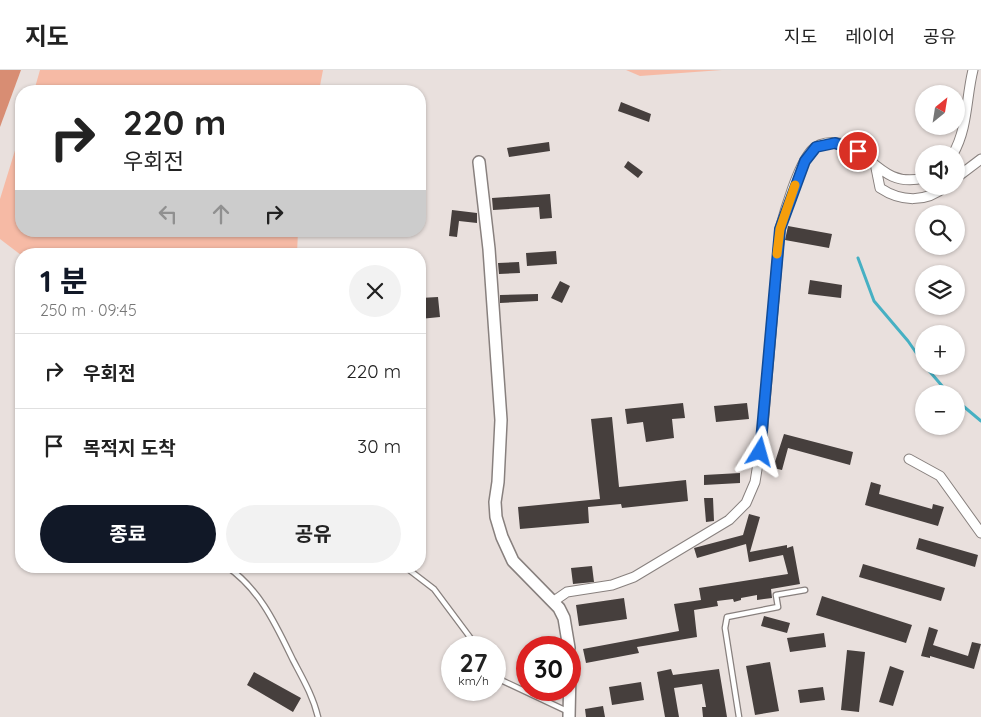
<!DOCTYPE html>
<html lang="ko">
<head>
<meta charset="utf-8">
<style>
  body { margin:0; font-family:Quicksand,"Noto Sans KR",sans-serif; background:#f2f2f2; color:#222; height:100vh; display:flex; flex-direction:column; font-size:19px; white-space:nowrap }
  * { box-sizing:border-box; margin:0 }
  p { font-size:16px; color:#767676 }
  .icon { flex:none; width:28px; height:28px; fill:none; stroke:currentColor; stroke-width:2; stroke-linecap:round; stroke-linejoin:round }
  .map { position:relative; flex:1; overflow:hidden }
  .drawer { position:absolute; left:15px; top:178px; width:411px; height:325px; display:flex; flex-direction:column; background:#fff; border-radius:20px; box-shadow:0 1px 4px #0004 }
  .drawer>* { flex:none }
  .hud { position:absolute; left:15px; top:15px; width:411px; height:152px; border-radius:20px; box-shadow:0 1px 4px #0004; background:#fff; color:#222; overflow:hidden }
  .needle { width:32px; rotate:30deg }
  .controls { position:absolute; left:915px; top:15px; display:grid; gap:10px }
  .controls a { display:grid; place-items:center; width:50px; height:50px; border-radius:50%; background:#fff; box-shadow:0 1px 4px #0004; font-size:25px }
  .speed { position:absolute; left:441px; top:566px; display:flex; gap:10px; font-size:25px; font-weight:700; text-align:center }
  .speed>* { display:grid; place-content:center; width:65px; height:65px; border-radius:50%; background:#fff; box-shadow:0 1px 4px #0004; line-height:1 }
  .speed small { font-size:12px; font-weight:400 }
  .speed .limit { border:8px solid #d22; background:#fff; color:#111 }
  .pin { position:absolute; display:grid; place-items:center; width:42px; height:42px; color:#fff; margin:-21px; border:2px solid #fff; border-radius:50%; box-shadow:0 1px 5px #0007 }
  .me { position:absolute; width:55px; margin:-28px; rotate:8deg; stroke-linejoin:round; filter:drop-shadow(0 0 4px #0008) }
  .turn { display:flex; align-items:center; gap:18px; height:105px; padding:0 25px; font-size:22px }
  .turn .icon { width:65px; height:65px; stroke-width:2.5 }
  .turn b { display:block; font-size:35px; line-height:42px }
  .lanes { display:flex; align-items:center; height:48px; padding:0 25px; background:#0003; justify-content:center; gap:25px; direction:ltr }
  .lanes .off { opacity:.35 }
  .round { display:grid; place-items:center; flex:none; width:52px; height:52px; border-radius:26px; background:#f2f2f2 }
  .head { display:flex; align-items:center; justify-content:space-between; height:85px; padding:0 25px }
  h1 { font-size:30px; font-weight:700; line-height:38px; color:#111827 }
  .button { display:flex; gap:10px; margin-top:auto; padding:10px 25px }
  .button a { flex:1; height:58px; border-radius:30px; background:#111827; color:#fff; font-size:20px; font-weight:700; line-height:58px; text-align:center }
  .button a+a { background:#f2f2f2; color:#222 }
  ul { padding:0; list-style:none }
  li { display:flex; align-items:center; gap:15px; height:75px; padding:0 25px; border-top:1px solid #e0e0e0 }
  li div { flex:1 }
  li b { display:block; font-size:19px }
  li em { font-style:normal }
  header { display:flex; align-items:center; gap:30px; box-sizing:border-box; height:70px; padding:0 25px; background:#fff; border-bottom:1px solid #e0e0e0 }
  header strong { font-size:24px }
  nav { display:flex; gap:28px; margin-inline-start:auto; font-size:18px }
  .map>svg:first-child { display:block }
  .green { fill:#f6baa5 }
  .forest { fill:#d88d73 }
  .lines { fill:none; stroke-linecap:round; stroke-linejoin:round }
  .stream { stroke:#46b0c3; stroke-width:3 }
  .building { fill:#463f3d }
  .service-casing { stroke:#88807e; stroke-width:7 }
  .minor-casing { stroke:#88807e; stroke-width:11 }
  .tertiary-casing { stroke:#88807e; stroke-width:14 }
  .service { stroke:#fff; stroke-width:4.5 }
  .minor { stroke:#fff; stroke-width:9 }
  .tertiary { stroke:#fff; stroke-width:11 }
  .route-casing { stroke:#114b97; stroke-width:12 }
  .route { stroke:#1a73e8; stroke-width:9 }
  .slow { stroke:#f59e0b; stroke-width:9 }
</style>
</head>
<body>
<header>
<strong>지도</strong>
<nav><a>지도</a><a>레이어</a><a>공유</a></nav>
</header>
<div class="map">
<svg width="981" height="647" viewBox="0 0 981 647">
  <rect width="100%" height="100%" fill="#e9e0dd"/>
  <path class="green" d="M 40,0 L 323,0 L 319,21 L 34,21 Z
    M 626,0 L 722,0 L 640,6 Z
    M 21,61 L 21,161 L 298,161 L 297,184 L 21,185 L 0,169 L 0,129 Z"/>
  <path class="forest" d="M 0,0 L 21,0 L 0,57 Z"/>
  <g class="lines">
    <path class="stream" d="M 858,188 L 874,231 L 908,271 L 924,294
      M 925,296 L 949,324
      M 956,330 L 981,351"/>
  </g>
  <path class="building" d="M 621,32 L 651,44 L 649,52 L 618,41 Z
    M 549,72 L 550,81 L 509,87 L 507,78 Z
    M 628,91 L 643,102 L 638,108 L 624,97 Z
    M 550,124 L 552,148 L 540,149 L 539,137 L 493,140 L 492,128 Z
    M 452,140 L 477,143 L 477,153 L 459,151 L 457,167 L 449,166 Z
    M 788,156 L 832,164 L 829,178 L 785,170 Z
    M 556,181 L 557,194 L 527,196 L 526,183 Z
    M 519,192 L 520,203 L 499,204 L 498,193 Z
    M 810,210 L 842,215 L 841,228 L 808,224 Z
    M 560,211 L 570,216 L 562,233 L 551,228 Z
    M 538,224 L 538,231 L 500,233 L 500,225 Z
    M 438,227 L 440,247 L 420,249 L 420,228 Z
    M 683,333 L 685,348 L 672,349 L 674,368 L 646,372 L 643,352 L 627,354 L 625,339 Z
    M 747,333 L 749,349 L 716,352 L 714,336 Z
    M 612,347 L 619,417 L 686,410 L 688,431 L 622,438 L 621,434 L 588,437 L 589,453 L 520,459 L 518,437 L 600,429 L 591,349 Z
    M 784,364 L 853,382 L 850,395 L 788,378 L 782,400 L 773,398 Z
    M 740,403 L 740,413 L 704,415 L 704,405 Z
    M 871,412 L 881,415 L 879,424 L 932,439 L 933,434 L 944,437 L 938,456 L 865,435 Z
    M 704,428 L 713,428 L 714,451 L 706,452 Z
    M 749,444 L 760,447 L 750,482 L 787,475 L 787,478 L 793,476 L 800,514 L 771,519 L 772,528 L 757,530 L 757,525 L 741,528 L 741,530 L 734,532 L 733,529 L 717,531 L 718,536 L 694,540 L 697,567 L 637,577 L 639,583 L 586,593 L 583,579 L 679,561 L 674,534 L 701,530 L 699,518 L 788,504 L 783,485 L 749,492 L 746,474 L 697,488 L 694,478 L 743,465 Z
    M 919,468 L 978,485 L 975,497 L 916,479 Z
    M 863,494 L 945,518 L 941,531 L 859,507 Z
    M 592,496 L 594,512 L 573,514 L 571,498 Z
    M 822,526 L 912,555 L 906,573 L 816,545 Z
    M 624,528 L 627,549 L 579,556 L 576,535 Z
    M 764,546 L 790,553 L 787,563 L 761,556 Z
    M 929,557 L 938,560 L 933,575 L 968,586 L 972,572 L 981,574 L 974,599 L 930,586 L 930,588 L 921,586 Z
    M 824,563 L 826,577 L 790,582 L 787,568 Z
    M 847,580 L 865,582 L 859,642 L 841,640 Z
    M 770,592 L 779,641 L 755,645 L 746,596 Z
    M 890,596 L 904,601 L 893,636 L 879,632 Z
    M 671,599 L 673,605 L 719,599 L 727,647 L 703,647 L 702,637 L 706,637 L 702,614 L 674,618 L 679,647 L 665,647 L 657,602 Z
    M 254,602 L 301,628 L 293,642 L 247,615 Z
    M 641,612 L 644,630 L 612,635 L 609,617 Z
    M 823,617 L 825,630 L 800,633 L 798,620 Z
    M 603,636 L 605,647 L 586,647 L 585,639 Z"/>
  <g class="lines">
    <defs>
      <path id="service" d="M 226,496 C 260,519 276,555 293,590 C 303,609 313,626 318,647
        M 404,496 L 434,519 L 478,578
        M 495,601 L 503,611 L 569,642
        M 739,647 L 725,558 L 727,547 L 778,537 L 776,525 L 805,520"/>
      <path id="minor" d="M 953,84 C 968,58 966,28 973,0
        M 876,98 L 880,118 C 901,132 926,133 946,116
        M 956,108 L 981,89
        M 909,389 L 940,406 L 981,463
        M 554,531 L 567,522 L 612,515 L 634,507 L 729,450 L 746,433 L 755,412 L 762,368 L 780,159 C 785,140 798,96 811,81 C 822,69 844,71 857,80 C 879,97 892,116 924,108"/>
      <path id="tertiary" d="M 479,92 L 489,179 L 501,350 L 498,412 L 495,432 L 496,447 L 502,467 L 513,491 L 559,538 L 564,548 L 569,578
        M 569,647 L 570,600"/>
    </defs>
    <use href="#service" class="service-casing"/>
    <use href="#minor" class="minor-casing"/>
    <use href="#tertiary" class="tertiary-casing"/>
    <use href="#service" class="service"/>
    <use href="#minor" class="minor"/>
    <use href="#tertiary" class="tertiary"/>
  </g>
  <g class="lines">
    <defs>
      <path id="route" d="M 760,382 L 780,159 L 805,91 L 816,77 L 835,73 L 858,81"/>
    </defs>
    <use href="#route" class="route-casing"/>
    <use href="#route" class="route"/>
    <path class="slow" d="M 777,184 L 780,159 L 795,115"/>
  </g>
</svg>
<div class="controls">
<a><svg class="needle" viewBox="-14 -14 28 28"><path d="M0-13l5 13h-10z" fill="#e53935"/><path d="M0 13l5-13h-10z" fill="#767676"/></svg></a>
<a><svg class="icon" aria-label="sound" viewBox="0 0 24 24"><path d="M4 9h4l5-4v14l-5-4H4zM17 9q2 3 0 6"/></svg></a>
<a><svg class="icon" aria-label="search" viewBox="0 0 24 24"><circle cx="10" cy="10" r="6"/><path d="M15 15l6 6"/></svg></a>
<a><svg class="icon" aria-label="layers" viewBox="0 0 24 24"><path d="M12 4l9 5-9 5-9-5zM3 14l9 5 9-5"/></svg></a>
<a>+</a>
<a>−</a>
</div>
<div class="speed"><div>27<small>km/h</small></div><div class="limit">30</div></div>
<div class="pin" style="left:858px;top:81px;background:#d93025"><svg class="icon" aria-label="arrive" viewBox="0 0 24 24"><path d="M6 21V4h12l-3 4 3 4H6"/></svg></div>
<svg class="me" style="left:760px;top:382px" viewBox="-20 -20 40 40"><path d="M0-17L14 15 0 8-14 15z" fill="#1a73e8" stroke="#fff" stroke-width="4"/></svg>
<div class="hud">
<div class="turn"><svg class="icon" aria-label="right" viewBox="0 0 24 24"><path d="M7 20v-9h11M14 6l5 5-5 5"/></svg><div><b>220 m</b>우회전</div></div>
<div class="lanes"><svg class="icon off" aria-label="left" viewBox="0 0 24 24"><path d="M17 20v-9H6M10 6l-5 5 5 5"/></svg><svg class="icon off" aria-label="ahead" viewBox="0 0 24 24"><path d="M12 20V5M6 11l6-6 6 6"/></svg><svg class="icon" aria-label="right" viewBox="0 0 24 24"><path d="M7 20v-9h11M14 6l5 5-5 5"/></svg></div>
</div>
<section class="drawer">
<div class="head"><div><h1>1 분</h1><p>250 m · 09:45</p></div><a class="round"><svg class="icon" aria-label="close" viewBox="0 0 24 24"><path d="M6 6l12 12M18 6L6 18"/></svg></a></div>
<ul>
<li><svg class="icon" aria-label="right" viewBox="0 0 24 24"><path d="M7 20v-9h11M14 6l5 5-5 5"/></svg><div><b>우회전</b></div><em>220 m</em></li>
<li><svg class="icon" aria-label="arrive" viewBox="0 0 24 24"><path d="M6 21V4h12l-3 4 3 4H6"/></svg><div><b>목적지 도착</b></div><em>30 m</em></li>
</ul>
<div class="button"><a>종료</a><a>공유</a></div>
</section>
</div>
</body>
</html>
